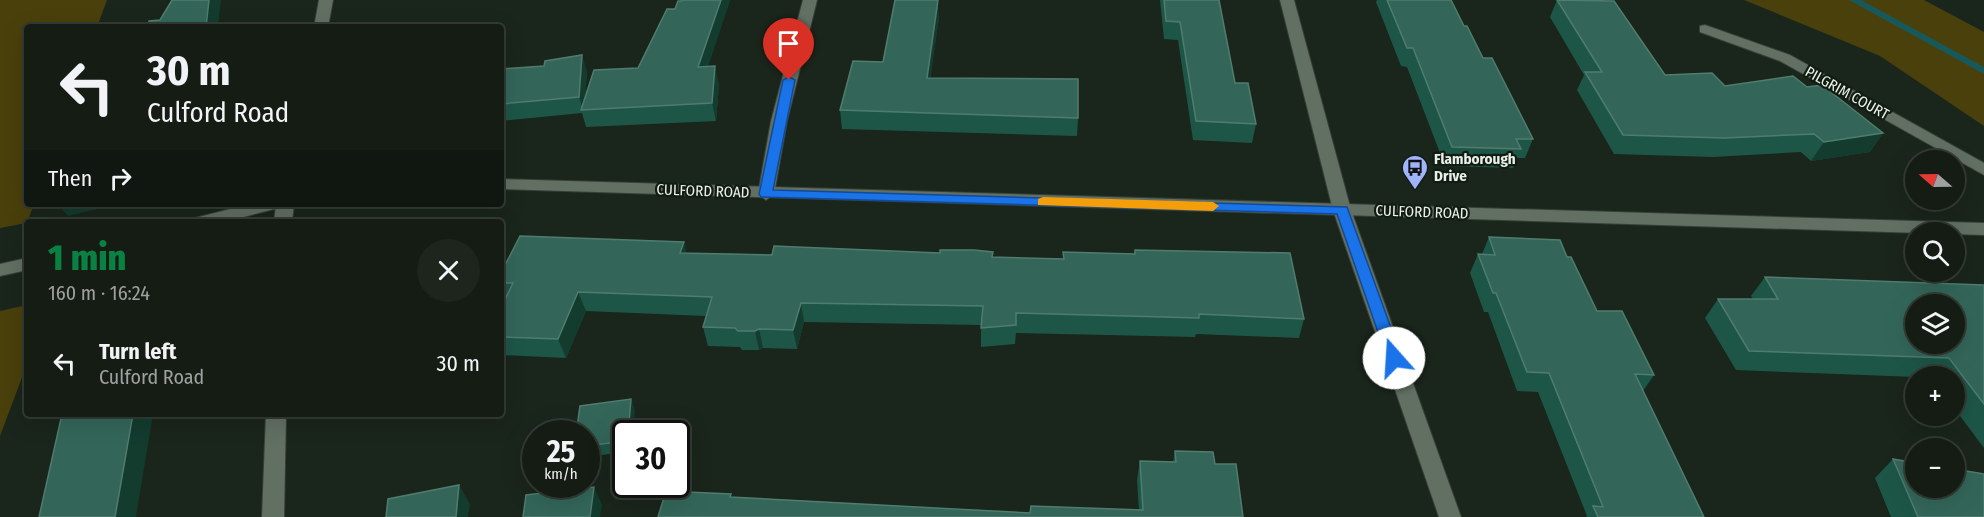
<!DOCTYPE html>
<html lang="en">
<head>
<meta charset="utf-8">
<style>
  body { margin:0; font-family:"Fira Sans Condensed",sans-serif; background:#1d251d; color:#f1f3f6; height:100vh; display:flex; flex-direction:column; font-size:22px; white-space:nowrap }
  * { box-sizing:border-box; margin:0 }
  p { font-size:20px; color:#9da1a0 }
  .icon { flex:none; width:33px; height:33px; fill:none; stroke:currentColor; stroke-width:2; stroke-linecap:round; stroke-linejoin:round }
  .map { position:relative; flex:1; overflow:hidden }
  .side { position:absolute; left:24px; top:219px; width:480px; height:198px; display:flex; flex-direction:column; background:#141c14; border-radius:6px; box-shadow:0 6px 24px #0002,0 0 0 2px #333a34 }
  .side>* { flex:none }
  .guide { position:absolute; left:24px; top:24px; width:480px; height:183px; border-radius:6px; box-shadow:0 6px 24px #0002,0 0 0 2px #333a34; background:#141c14; color:#f1f3f6; overflow:hidden }
  .needle { width:39px; rotate:290deg }
  .tools { position:absolute; left:1905px; top:150px; display:grid; gap:12px }
  .tools a { display:grid; place-items:center; width:60px; height:60px; border-radius:50%; background:#141c14; box-shadow:0 6px 24px #0002,0 0 0 2px #333a34; font-size:30px }
  .speed { position:absolute; left:522px; top:420px; display:flex; gap:12px; font-size:30px; font-weight:700; text-align:center }
  .speed>* { display:grid; place-content:center; width:78px; height:78px; border-radius:50%; background:#141c14; box-shadow:0 6px 24px #0002,0 0 0 2px #333a34; line-height:1 }
  .speed small { font-size:15px; font-weight:400 }
  .speed .limit { border:3px solid #111; border-radius:9px; background:#fff; color:#111 }
  .pin { position:absolute; display:grid; place-items:center; width:51px; height:51px; color:#fff; margin:-62px -26px; border-radius:50% 50% 50% 0; rotate:-45deg; box-shadow:0 0 6px #0007 }
  .pin .icon { rotate:45deg }
  .me { position:absolute; width:66px; margin:-33px; rotate:341deg; stroke-linejoin:round; filter:drop-shadow(0 0 4px #0008) }
  .turn { display:flex; align-items:center; gap:21px; height:126px; padding:0 24px; font-size:27px }
  .turn .icon { width:78px; height:78px; stroke-width:2.5 }
  .turn b { display:block; font-size:42px; line-height:51px }
  .then { display:flex; align-items:center; height:57px; padding:0 24px; background:#0003; gap:12px; font-size:22px }
  .round { display:grid; place-items:center; flex:none; width:63px; height:63px; border-radius:32px; background:#1d251d }
  .headline { display:flex; align-items:center; justify-content:space-between; height:102px; padding:0 24px }
  h1 { font-size:36px; font-weight:800; line-height:45px; color:#0b8043 }
  ul { padding:0; list-style:none }
  li { display:flex; align-items:center; gap:18px; height:84px; padding:0 24px }
  li div { flex:1 }
  li b { display:block; font-size:22px }
  li em { font-style:normal }
  .map>svg:first-child { display:block }
  .green { fill:#4a400c }
  .lines { fill:none; stroke-linecap:round; stroke-linejoin:round }
  .stream { fill:#17595b; fill-rule:evenodd }
  .minor-casing { stroke:#374038; stroke-width:2 }
  .tertiary-casing { stroke:#374038; stroke-width:2 }
  .minor { fill:#626f63; fill-rule:evenodd }
  .tertiary { fill:#626f63; fill-rule:evenodd }
  .wall { fill:#1d5647 }
  .shaded-wall { fill:#133b2e }
  .building { fill:#336659; stroke:#507c6f; stroke-width:1.5; fill-rule:evenodd }
  .route { fill:#1a73e8; stroke:#114b97; stroke-width:1.5 }
  .slow { fill:#f59e0b }
  .labels { text-anchor:middle; stroke-width:4.5; stroke-linejoin:round; paint-order:stroke }
  .street-label { font-size:15px; fill:#e9f0e9; stroke:#111c12 }
  .poi-label { font-size:15px; font-weight:bold; fill:#e9f0e9; stroke:#111c12; text-anchor:start }
</style>
</head>
<body>
<div class="map">
<svg width="1984" height="517" viewBox="0 0 1984 517">
  <rect width="100%" height="100%" fill="#1a251b"/>
  <path class="green" d="M 0,0 L 107,0 L 97,27 L 27,27 L 27,204 L 34,204 L 27,223 L 0,228 Z
    M 1744,0 L 1924,0 L 1984,32 L 1984,126 L 1880,56 Z
    M 27,305 L 27,364 L 0,436 L 0,311 Z"/>
  <g class="lines">
    <path class="stream" d="M 1849,0 L 1861,0 L 1984,67 L 1984,74 Z"/>
    <defs>
      <path id="minor" d="M 319,0 L 333,0 L 328,27 L 314,27 Z
        M 803,0 L 817,0 L 787,121 L 774,194 L 766,200 L 758,194 L 771,121 Z
        M 1280,0 L 1294,0 L 1351,210 L 1461,517 L 1439,517 L 1333,210 Z
        M 1705,25 L 1790,55 L 1984,163 L 1984,175 L 1780,61 L 1700,32 L 1700,26 Z
        M 276,204 L 294,204 L 292,222 L 274,222 Z
        M 266,414 L 286,414 L 284,517 L 262,517 Z"/>
      <path id="tertiary" d="M 501,179 L 1984,223 L 1984,235 L 501,189 Z
        M 250,204 L 281,204 L 278,208 L 224,222 L 192,222 L 195,218 Z
        M 27,258 L 27,270 L 0,276 L 0,264 Z"/>
    </defs>
    <use href="#minor" class="minor-casing"/>
    <use href="#tertiary" class="tertiary-casing"/>
    <use href="#minor" class="minor"/>
    <use href="#tertiary" class="tertiary"/>
  </g>
  <path class="wall" d="M 730,0 L 708,66 L 719,84 L 716,121 L 586,127 L 582,113 L 501,121 L 501,69 L 587,71 L 585,96 L 638,68 L 675,9 Z
    M 1160,0 L 1219,0 L 1235,83 L 1256,124 L 1252,143 L 1193,140 L 1178,40 L 1164,39 Z
    M 1377,0 L 1451,0 L 1464,26 L 1533,139 L 1525,158 L 1517,158 L 1513,168 L 1445,166 L 1407,67 L 1401,66 L 1376,2 Z
    M 1557,0 L 1580,0 L 1665,75 L 1725,86 L 1807,87 L 1883,133 L 1870,152 L 1811,161 L 1801,152 L 1713,157 L 1614,154 L 1577,90 L 1584,75 L 1550,17 Z
    M 939,17 L 930,78 L 1078,118 L 1077,136 L 842,129 L 840,110 L 883,62 Z
    M 1489,237 L 1567,257 L 1597,311 L 1654,375 L 1643,391 L 1704,517 L 1586,517 L 1587,516 L 1538,392 L 1517,391 L 1488,312 L 1484,312 L 1470,273 L 1478,254 L 1482,254 Z
    M 1135,250 L 1304,319 L 1299,338 L 1196,334 L 1195,337 L 1016,333 L 1015,344 L 981,347 L 981,325 L 804,322 L 797,349 L 763,348 L 759,350 L 742,350 L 740,347 L 708,346 L 703,327 L 706,316 L 586,311 L 566,358 L 501,355 L 501,308 L 504,302 L 501,295 L 501,273 L 687,253 L 993,258 L 1063,259 L 1063,252 L 1134,254 Z
    M 1765,277 L 1984,285 L 1984,448 L 1954,408 L 1954,376 L 1916,377 L 1736,370 L 1705,318 L 1718,299 L 1753,299 L 1751,296 Z
    M 635,410 L 626,434 L 626,452 L 586,457 L 586,434 Z
    M 1175,451 L 1215,464 L 1243,517 L 658,517 L 732,497 L 1030,513 L 1139,510 L 1137,480 L 1140,461 L 1173,462 Z
    M 1893,459 L 1984,517 L 1891,517 L 1875,478 Z"/>
  <path class="shaded-wall" d="M 209,0 L 221,0 L 218,27 L 206,27 Z
    M 721,0 L 730,0 L 702,85 L 698,67 Z
    M 938,0 L 939,17 L 928,97 L 927,78 Z
    M 582,55 L 587,71 L 585,109 L 583,109 L 579,97 Z
    M 715,66 L 719,84 L 716,121 L 712,103 Z
    M 1883,133 L 1870,152 L 1811,161 L 1824,142 Z
    M 58,204 L 119,204 L 68,216 Z
    M 684,242 L 689,261 L 680,253 Z
    M 578,292 L 586,311 L 566,358 L 558,339 Z
    M 801,303 L 804,322 L 797,349 L 793,330 Z
    M 759,329 L 763,348 L 759,350 L 755,331 Z
    M 631,399 L 635,410 L 633,434 L 628,434 Z
    M 133,414 L 153,414 L 136,517 L 115,517 Z
    M 459,485 L 470,504 L 468,517 L 456,517 Z
    M 594,487 L 602,505 L 600,517 L 590,517 Z"/>
  <path class="building" d="M 172,0 L 209,0 L 206,27 L 148,27 L 149,21 L 160,20 Z
    M 682,0 L 721,0 L 698,67 L 715,66 L 712,103 L 581,110 L 594,70 L 638,68 L 667,9 L 675,9 L 678,1 L 681,1 Z
    M 895,0 L 938,0 L 927,78 L 1078,79 L 1078,118 L 840,110 L 853,61 L 883,62 Z
    M 1164,0 L 1219,0 L 1235,83 L 1248,83 L 1256,124 L 1196,121 L 1180,22 L 1166,21 Z
    M 1387,0 L 1451,0 L 1464,26 L 1467,26 L 1483,58 L 1492,58 L 1533,139 L 1516,139 L 1521,149 L 1452,147 L 1413,48 L 1407,48 Z
    M 1557,0 L 1614,1 L 1665,75 L 1712,73 L 1725,86 L 1793,76 L 1807,87 L 1822,85 L 1883,133 L 1824,142 L 1814,134 L 1724,138 L 1623,135 L 1585,72 L 1602,72 Z
    M 582,55 L 579,97 L 501,104 L 501,69 L 544,66 L 545,61 Z
    M 520,236 L 684,242 L 680,253 L 772,255 L 774,246 L 940,253 L 940,250 L 974,250 L 993,252 L 992,257 L 1064,259 L 1063,252 L 1135,254 L 1135,250 L 1290,253 L 1304,319 L 1199,314 L 1199,318 L 1016,313 L 1016,325 L 981,328 L 983,306 L 801,303 L 793,330 L 759,329 L 755,331 L 738,331 L 735,328 L 703,327 L 712,297 L 578,292 L 558,339 L 501,337 L 501,308 L 513,283 L 501,283 L 501,273 Z
    M 1489,237 L 1560,240 L 1567,257 L 1571,257 L 1597,311 L 1622,311 L 1654,375 L 1635,374 L 1704,517 L 1598,517 L 1593,506 L 1603,507 L 1549,373 L 1527,372 L 1496,293 L 1493,293 L 1478,254 L 1495,255 Z
    M 1765,277 L 1984,285 L 1984,404 L 1949,358 L 1749,351 L 1718,299 L 1778,299 ZM 1916,304 L 1954,304 L 1954,344 L 1916,344 Z
    M 631,399 L 628,434 L 626,434 L 626,441 L 586,446 L 586,434 L 576,434 L 580,406 Z
    M 62,414 L 133,414 L 115,517 L 39,517 Z
    M 1175,451 L 1213,452 L 1215,464 L 1236,464 L 1243,517 L 658,517 L 666,491 L 731,494 L 730,497 L 1030,513 L 1031,506 L 1143,510 L 1140,461 L 1176,462 Z
    M 1893,459 L 1916,463 L 1916,488 L 1954,488 L 1954,469 L 1984,474 L 1984,517 L 1918,517 Z
    M 459,485 L 456,517 L 386,517 L 388,499 Z
    M 594,487 L 590,517 L 523,517 L 526,495 Z"/>
  <path class="route" d="M 789,77 L 795,80 L 773,190 L 1347,207 L 1402,358 L 1394,364 L 1387,358 L 1337,214 L 761,197 L 759,194 L 783,80 Z"/>
  <path class="slow" d="M 1043,197 L 1213,202 L 1219,206 L 1213,211 L 1038,205 L 1038,199 Z"/>
  <defs>
    <symbol id="bus-pin" viewBox="-11 -11 22 30"><path d="M0 17L-7.5 6A9.5 9.5 0 1 1 7.5 6Z" fill="#a0b3fd" stroke="#111c12"/><path d="M-5-6H5V4H4V6H2V4H-2V6H-4V4H-5ZM-3.5-4V0h7V-4ZM-3.5 1.2v1.5H-2V1.2ZM2 1.2v1.5H3.5V1.2Z" fill="#111"/></symbol>
  </defs>
  <g fill-rule="evenodd">
    <use href="#bus-pin" x="1400" y="153" width="30" height="40"/>
  </g>
  <g class="labels">
    <g class="street-label">
      <text transform="translate(1847 93) rotate(29)" y="5">PILGRIM COURT</text>
      <text transform="translate(703 191) rotate(2)" y="5">CULFORD ROAD</text>
      <text transform="translate(1422 212) rotate(2)" y="5">CULFORD ROAD</text>
    </g>
    <g class="poi-label">
      <text x="1434" y="164">Flamborough<tspan x="1434" dy="17">Drive</tspan></text>
    </g>
  </g>
</svg>
<div class="tools">
<a><svg class="needle" viewBox="-14 -14 28 28"><path d="M0-13l5 13h-10z" fill="#e53935"/><path d="M0 13l5-13h-10z" fill="#9da1a0"/></svg></a>
<a><svg class="icon" aria-label="search" viewBox="0 0 24 24"><circle cx="10" cy="10" r="6"/><path d="M15 15l6 6"/></svg></a>
<a><svg class="icon" aria-label="layers" viewBox="0 0 24 24"><path d="M12 4l9 5-9 5-9-5zM3 14l9 5 9-5"/></svg></a>
<a>+</a>
<a>−</a>
</div>
<div class="speed"><div>25<small>km/h</small></div><div class="limit">30</div></div>
<div class="pin" style="left:789px;top:80px;background:#d93025"><svg class="icon" aria-label="arrive" viewBox="0 0 24 24"><path d="M6 21V4h12l-3 4 3 4H6"/></svg></div>
<svg class="me" style="left:1394px;top:358px" viewBox="-20 -20 40 40"><circle r="19" fill="#fff"/><path d="M0-13L10 11 0 6-10 11z" fill="#1a73e8"/></svg>
<div class="guide">
<div class="turn"><svg class="icon" aria-label="left" viewBox="0 0 24 24"><path d="M17 20v-9H6M10 6l-5 5 5 5"/></svg><div><b>30 m</b>Culford Road</div></div>
<div class="then">Then<svg class="icon" aria-label="right" viewBox="0 0 24 24"><path d="M7 20v-9h11M14 6l5 5-5 5"/></svg></div>
</div>
<section class="side">
<div class="headline"><div><h1>1 min</h1><p>160 m · 16:24</p></div><a class="round"><svg class="icon" aria-label="close" viewBox="0 0 24 24"><path d="M6 6l12 12M18 6L6 18"/></svg></a></div>
<ul>
<li><svg class="icon" aria-label="left" viewBox="0 0 24 24"><path d="M17 20v-9H6M10 6l-5 5 5 5"/></svg><div><b>Turn left</b><p>Culford Road</p></div><em>30 m</em></li>
</ul>
</section>
</div>
</body>
</html>
